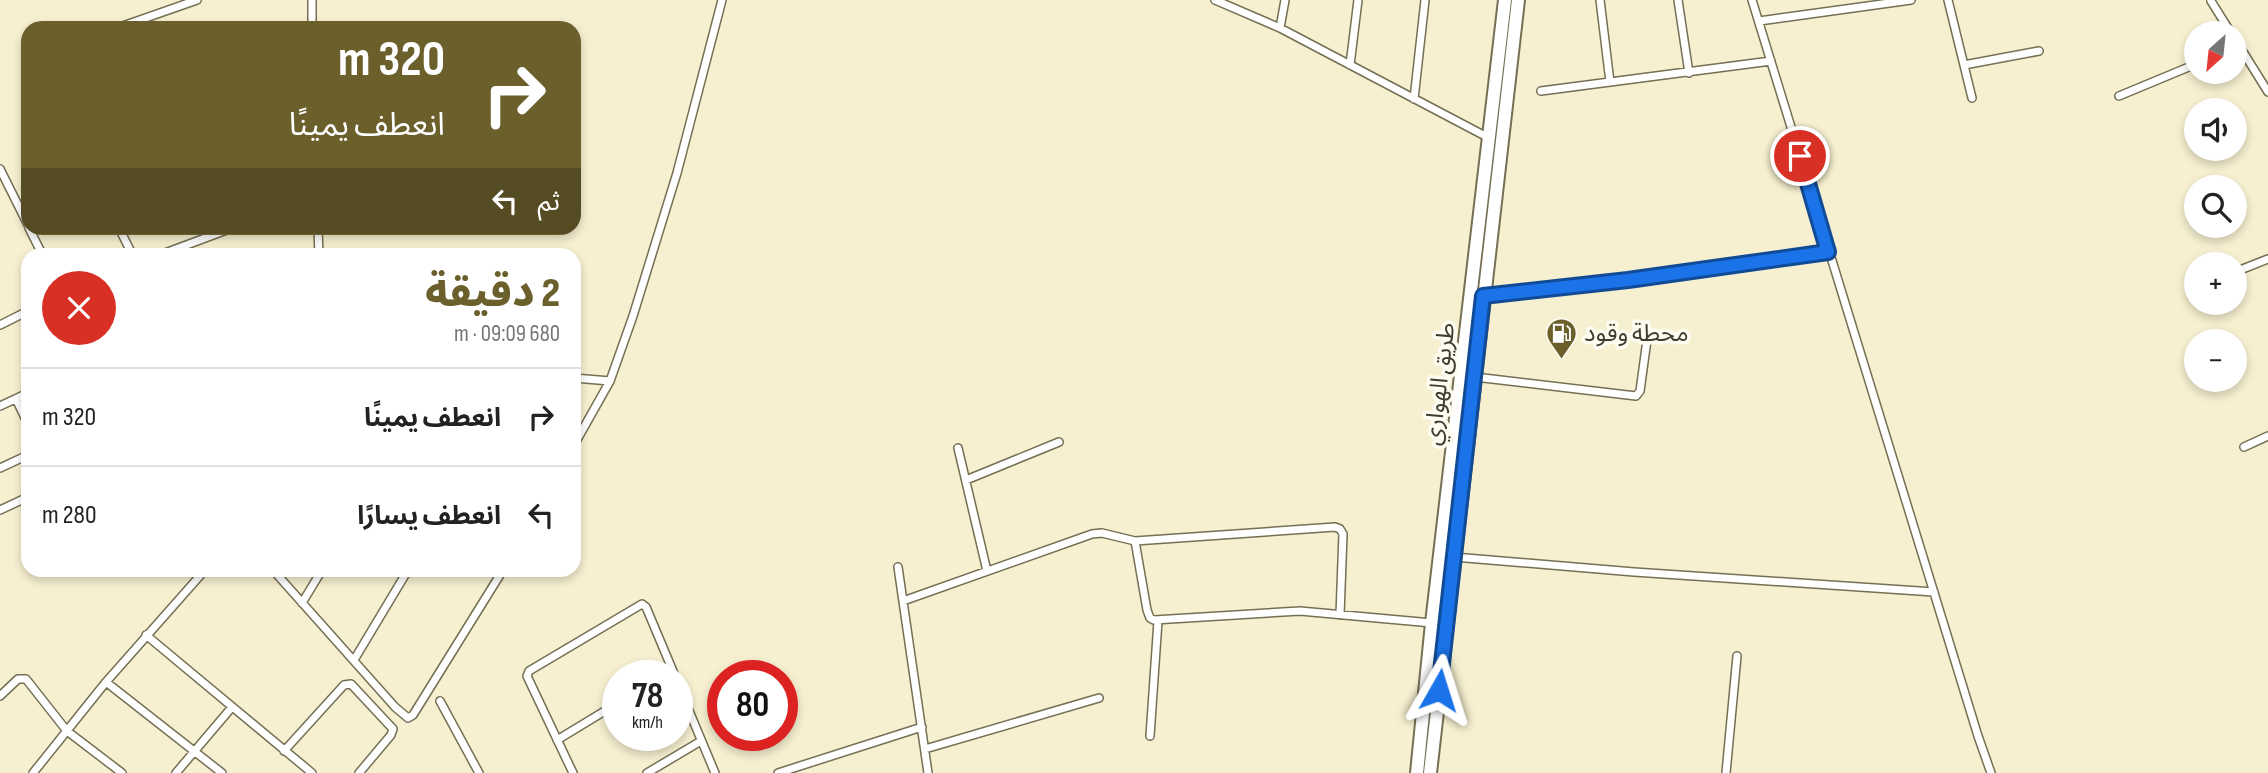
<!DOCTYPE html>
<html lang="ar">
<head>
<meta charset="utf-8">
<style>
  body { margin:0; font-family:"Sofia Sans Condensed","Noto Sans Arabic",sans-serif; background:#f2f2f2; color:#222; direction:rtl; height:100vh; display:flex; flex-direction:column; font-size:26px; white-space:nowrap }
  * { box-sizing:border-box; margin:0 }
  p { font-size:23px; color:#767676 }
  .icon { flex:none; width:38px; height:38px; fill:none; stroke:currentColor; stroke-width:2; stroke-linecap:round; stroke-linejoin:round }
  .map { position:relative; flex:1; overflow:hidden; direction:ltr }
  .details { position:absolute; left:21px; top:248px; width:560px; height:329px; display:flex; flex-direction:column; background:#fff; border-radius:21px; box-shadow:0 4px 10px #0003; direction:rtl }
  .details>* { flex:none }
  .banner { position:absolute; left:21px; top:21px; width:560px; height:214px; border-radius:21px; box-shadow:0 4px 10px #0003; direction:rtl; background:#6b5f2c; color:#fff; overflow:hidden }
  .needle { width:46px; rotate:207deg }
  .controls { position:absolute; left:2184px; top:21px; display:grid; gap:14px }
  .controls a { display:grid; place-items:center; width:63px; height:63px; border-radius:50%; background:#fff; box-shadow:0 4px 10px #0003; font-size:35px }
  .speed { position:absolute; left:602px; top:660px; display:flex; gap:14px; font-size:35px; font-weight:700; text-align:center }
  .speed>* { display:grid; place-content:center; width:91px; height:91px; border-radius:50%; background:#fff; box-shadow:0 4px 10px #0003; line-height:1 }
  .speed small { font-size:18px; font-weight:400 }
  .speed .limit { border:10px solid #d22; background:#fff; color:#111 }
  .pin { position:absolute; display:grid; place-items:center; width:60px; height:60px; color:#fff; margin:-30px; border:4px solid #fff; border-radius:50%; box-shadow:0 2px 7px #0007 }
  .me { position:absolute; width:77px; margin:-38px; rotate:6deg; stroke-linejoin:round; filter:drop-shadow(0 0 5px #0008) }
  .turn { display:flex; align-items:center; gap:24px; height:147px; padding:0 21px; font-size:32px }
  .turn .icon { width:91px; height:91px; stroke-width:2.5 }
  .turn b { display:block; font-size:49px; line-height:60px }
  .then { display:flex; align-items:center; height:66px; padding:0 21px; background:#0003; gap:14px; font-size:26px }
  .round { display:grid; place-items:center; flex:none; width:74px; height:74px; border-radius:37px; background:#f2f2f2 }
  .headline { display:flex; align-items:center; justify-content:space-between; height:119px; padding:0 21px }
  h1 { font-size:42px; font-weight:800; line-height:52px; color:#6b5f2c }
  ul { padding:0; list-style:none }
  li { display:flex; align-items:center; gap:21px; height:98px; padding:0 21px; border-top:2px solid #e0e0e0 }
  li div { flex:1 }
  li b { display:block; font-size:26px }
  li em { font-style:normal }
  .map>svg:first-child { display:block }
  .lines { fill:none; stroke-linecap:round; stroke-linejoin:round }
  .street-casing { stroke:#756f54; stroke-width:10 }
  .highway-casing { stroke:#756f54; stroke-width:16 }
  .street { stroke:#fff; stroke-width:7 }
  .highway { stroke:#fff; stroke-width:12 }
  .route-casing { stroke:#114b97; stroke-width:18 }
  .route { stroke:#1a73e8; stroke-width:12 }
  .labels { text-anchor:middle; stroke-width:7; stroke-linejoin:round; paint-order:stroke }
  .poi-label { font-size:24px; fill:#3f3c30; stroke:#fefcf0; text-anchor:start }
  .street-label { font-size:24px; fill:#3f3c30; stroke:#fefcf0 }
</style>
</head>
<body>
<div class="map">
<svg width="2268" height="773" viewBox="0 0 2268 773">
  <rect width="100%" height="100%" fill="#f6efd0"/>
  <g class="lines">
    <defs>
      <path id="street" d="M 312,0 L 312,28
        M 1215,0 L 1280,28 L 1489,138
        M 1600,0 L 1610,82
        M 1678,0 L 1689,73
        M 1752,0 L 1978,736 L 1991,773
        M 1948,0 L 1972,98
        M 2211,1 L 2231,33
        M 1759,21 L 1911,0
        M 117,28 L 197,0
        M 1280,28 L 1285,0
        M 2235,39 L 2268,92
        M 1350,65 L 1358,0
        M 1964,65 L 2039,51
        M 1541,91 L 1771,61
        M 2119,96 L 2196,64
        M 1414,99 L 1425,0
        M 0,169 L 28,225
        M 29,228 L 43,256
        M 119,228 L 133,256
        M 318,228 L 319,256
        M 157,256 L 232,228
        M 2235,272 L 2268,259
        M 2194,289 L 2196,288
        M 1483,296 L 1605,283 L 1828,252
        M 0,325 L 28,311
        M 1475,377 L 1636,396 L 1640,391 L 1647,340
        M 574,378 L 610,381
        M 16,399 L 28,424
        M 0,406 L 28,393
        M 574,445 L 610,381 L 633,316 L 677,173 L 722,0
        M 2244,447 L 2268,436
        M 958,448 L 987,571
        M 0,468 L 28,455
        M 966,480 L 1059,442
        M 0,510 L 28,497
        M 1135,541 L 1335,527 L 1340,529 L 1343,534 L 1340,615
        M 1454,557 L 1634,572 L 1934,592
        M 898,567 L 928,773
        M 273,570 L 395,707 L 408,718 L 413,715 L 503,570
        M 903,601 L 1092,534 L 1102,533 L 1135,541 L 1147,610 L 1150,618 L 1154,620 L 1300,611 L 1432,623
        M 302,603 L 322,570
        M 146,635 L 312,773
        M 354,660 L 408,570
        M 106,682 L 222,773
        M 677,682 L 715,773
        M 0,696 L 18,679 L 26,679 L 67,731 L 122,773
        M 440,701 L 479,773
        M 1150,736 L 1158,621
        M 557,740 L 618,703
        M 925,749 L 1099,698
        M 284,751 L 344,685 L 351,684 L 393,729 L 391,735 L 359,773
        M 33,773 L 106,682 L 205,570
        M 176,773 L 232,707
        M 573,773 L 527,676 L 529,671 L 642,604 L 646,607 L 675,676
        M 647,773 L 701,741
        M 778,773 L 922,727
        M 1726,773 L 1737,656"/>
      <path id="highway" d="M 1417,773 L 1432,623 L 1505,0
        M 1430,773 L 1518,0"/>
    </defs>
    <use href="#street" class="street-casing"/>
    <use href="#highway" class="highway-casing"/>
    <use href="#street" class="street"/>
    <use href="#highway" class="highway"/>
  </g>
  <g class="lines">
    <defs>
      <path id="route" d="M 1439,690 L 1483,296 L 1628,280 L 1828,252 L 1800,156"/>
    </defs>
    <use href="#route" class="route-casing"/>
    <use href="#route" class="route"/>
  </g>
  <defs>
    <symbol id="fuel-pin" viewBox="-11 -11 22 30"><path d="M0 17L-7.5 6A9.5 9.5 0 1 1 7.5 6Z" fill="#6b5f2c" stroke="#fefcf0"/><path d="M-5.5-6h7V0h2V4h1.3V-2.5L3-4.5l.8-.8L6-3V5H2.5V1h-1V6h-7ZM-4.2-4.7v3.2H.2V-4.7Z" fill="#fff"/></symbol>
  </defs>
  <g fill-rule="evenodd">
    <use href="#fuel-pin" x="1544" y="316" width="35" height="47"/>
  </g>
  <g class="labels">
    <g class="poi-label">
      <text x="1584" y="341">محطة وقود</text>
    </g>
    <g class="street-label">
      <text transform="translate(1439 384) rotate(-83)" y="8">طريق الهواري</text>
    </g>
  </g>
</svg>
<div class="controls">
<a><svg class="needle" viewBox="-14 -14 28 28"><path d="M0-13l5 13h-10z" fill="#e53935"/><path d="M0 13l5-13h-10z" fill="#767676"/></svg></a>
<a><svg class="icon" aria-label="sound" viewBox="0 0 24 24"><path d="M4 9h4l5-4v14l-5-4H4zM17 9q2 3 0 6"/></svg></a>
<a><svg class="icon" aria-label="search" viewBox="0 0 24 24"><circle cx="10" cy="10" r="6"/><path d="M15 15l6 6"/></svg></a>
<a>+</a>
<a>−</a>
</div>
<div class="speed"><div>78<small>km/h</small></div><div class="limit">80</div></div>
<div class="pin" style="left:1800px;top:156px;background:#d93025"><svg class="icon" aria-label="arrive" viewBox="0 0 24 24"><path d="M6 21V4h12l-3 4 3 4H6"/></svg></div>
<svg class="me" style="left:1439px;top:690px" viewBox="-20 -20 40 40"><path d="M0-17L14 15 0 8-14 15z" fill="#1a73e8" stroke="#fff" stroke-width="4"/></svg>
<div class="banner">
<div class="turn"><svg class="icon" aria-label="right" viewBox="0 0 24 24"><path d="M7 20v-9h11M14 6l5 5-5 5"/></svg><div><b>320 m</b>انعطف يمينًا</div></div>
<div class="then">ثم<svg class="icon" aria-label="left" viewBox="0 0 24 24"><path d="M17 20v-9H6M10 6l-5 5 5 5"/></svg></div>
</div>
<section class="details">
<div class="headline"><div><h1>2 دقيقة</h1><p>680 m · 09:09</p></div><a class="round" style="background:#d93025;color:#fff"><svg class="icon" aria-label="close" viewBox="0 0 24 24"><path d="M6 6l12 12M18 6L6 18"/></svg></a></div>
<ul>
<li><svg class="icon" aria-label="right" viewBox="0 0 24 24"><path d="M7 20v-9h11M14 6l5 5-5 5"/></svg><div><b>انعطف يمينًا</b></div><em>320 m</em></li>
<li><svg class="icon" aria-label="left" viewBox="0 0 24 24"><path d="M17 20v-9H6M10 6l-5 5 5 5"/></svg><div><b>انعطف يسارًا</b></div><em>280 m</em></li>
</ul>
</section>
</div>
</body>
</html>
